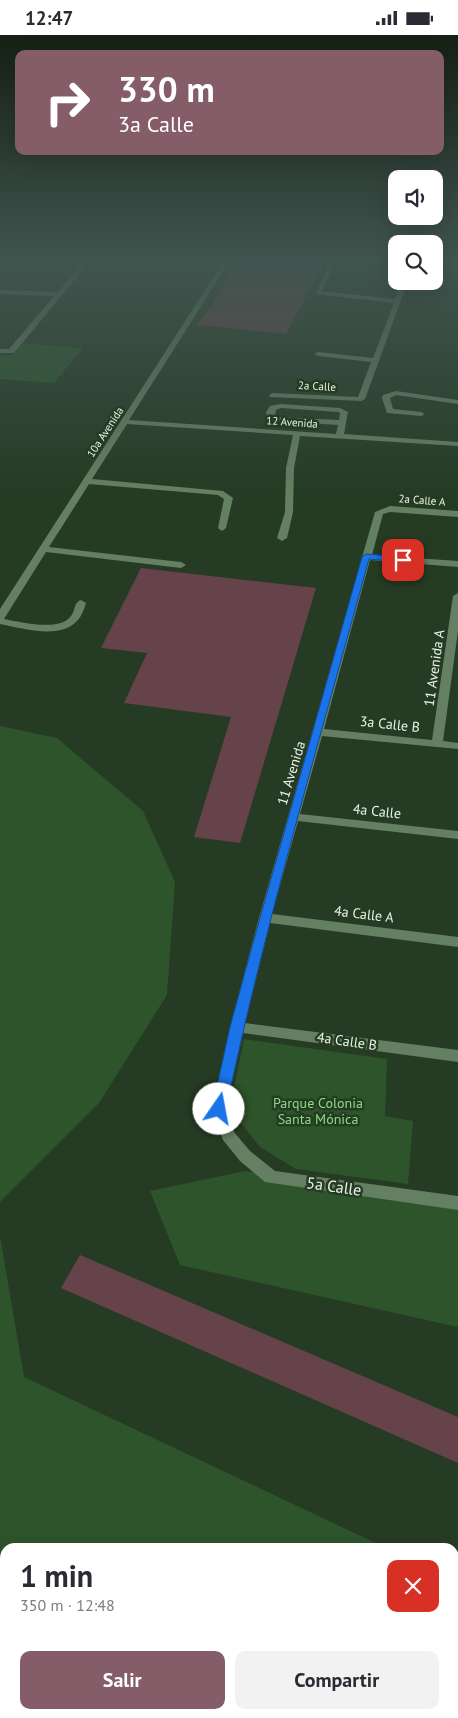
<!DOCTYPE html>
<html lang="es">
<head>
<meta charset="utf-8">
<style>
  body { margin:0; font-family:"PT Sans",sans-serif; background:#f2f2f3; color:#2b2b33; height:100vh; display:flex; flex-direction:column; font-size:19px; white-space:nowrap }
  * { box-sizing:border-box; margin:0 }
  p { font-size:16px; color:#7c7c81 }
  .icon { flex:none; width:28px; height:28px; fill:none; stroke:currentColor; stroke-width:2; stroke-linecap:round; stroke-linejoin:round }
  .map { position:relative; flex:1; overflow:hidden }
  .drawer { position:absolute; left:0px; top:1508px; width:459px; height:176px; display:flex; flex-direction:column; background:#fff; border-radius:15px 15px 0 0; box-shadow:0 5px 20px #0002 }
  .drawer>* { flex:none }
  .top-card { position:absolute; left:15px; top:15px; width:429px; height:105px; border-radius:10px; box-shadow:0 5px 20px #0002; background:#855d69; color:#fff; overflow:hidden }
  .fabs { position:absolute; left:388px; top:135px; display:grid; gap:10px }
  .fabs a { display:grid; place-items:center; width:55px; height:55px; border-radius:10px; background:#fff; box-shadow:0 5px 20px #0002; font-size:25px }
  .pin { position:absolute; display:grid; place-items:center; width:42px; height:42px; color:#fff; margin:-21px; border-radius:10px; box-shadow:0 2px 8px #0006 }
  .me { position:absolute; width:55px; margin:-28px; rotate:12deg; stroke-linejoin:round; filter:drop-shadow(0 0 4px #0008) }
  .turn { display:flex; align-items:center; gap:18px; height:105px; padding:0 20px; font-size:22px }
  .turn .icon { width:65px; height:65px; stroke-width:2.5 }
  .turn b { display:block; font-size:35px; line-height:42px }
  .round { display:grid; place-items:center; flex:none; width:52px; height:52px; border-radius:10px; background:#f2f2f3 }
  .head { display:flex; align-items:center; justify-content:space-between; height:85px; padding:0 20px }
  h1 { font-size:30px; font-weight:700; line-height:38px }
  .cta { display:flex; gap:10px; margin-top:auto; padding:10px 20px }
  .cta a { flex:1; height:58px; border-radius:10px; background:#855d69; color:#fff; font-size:20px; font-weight:700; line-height:58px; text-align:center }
  .cta a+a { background:#f2f2f3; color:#2b2b33 }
  .status { display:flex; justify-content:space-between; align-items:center; height:35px; padding:0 25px; background:#fff; direction:ltr }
  .status svg { height:14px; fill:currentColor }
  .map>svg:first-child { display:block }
  .green { fill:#2e542b }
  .building { fill:#66434a }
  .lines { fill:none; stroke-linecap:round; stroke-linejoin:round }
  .minor { fill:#657f62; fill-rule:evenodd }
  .route { fill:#1a73e8; stroke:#114b97 }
  .labels { text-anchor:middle; stroke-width:5; stroke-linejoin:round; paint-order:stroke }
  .far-street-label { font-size:11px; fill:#e8f5e6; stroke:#263b24 }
  .street-label { font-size:14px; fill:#e8f5e6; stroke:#263b24 }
  .park-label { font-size:14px; fill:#89dc81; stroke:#263b24 }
  .near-street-label { font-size:16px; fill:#e8f5e6; stroke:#263b24 }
</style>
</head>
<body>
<div class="status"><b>12:47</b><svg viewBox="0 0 49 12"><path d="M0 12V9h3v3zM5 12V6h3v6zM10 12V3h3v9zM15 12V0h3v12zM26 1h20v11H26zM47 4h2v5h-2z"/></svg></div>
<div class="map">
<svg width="458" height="1683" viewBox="0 0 458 1683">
  <rect width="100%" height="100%" fill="#263b24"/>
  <path class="green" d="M 23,308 L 83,313 L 54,348 L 0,344 L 0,321 L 14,319 Z
    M 0,691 L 57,703 L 143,776 L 175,847 L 167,960 L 99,1068 L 0,1167 Z
    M 244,1004 L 387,1024 L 385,1081 L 413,1086 L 408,1149 L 296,1134 L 260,1112 L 241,1088 L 231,1067 Z
    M 245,1136 L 458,1169 L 458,1292 L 180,1230 L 150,1156 Z
    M 0,1201 L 24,1342 L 384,1512 L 5,1512 L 5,1679 L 454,1679 L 454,1545 L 458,1547 L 458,1683 L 0,1683 Z"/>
  <path class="building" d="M 239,224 L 326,224 L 286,299 L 196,290 L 211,272 Z
    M 141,533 L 316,553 L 240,808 L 194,802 L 231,682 L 124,668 L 147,618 L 101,613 Z
    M 80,1220 L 458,1382 L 458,1428 L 61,1253 Z"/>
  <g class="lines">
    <path class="minor" d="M 86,224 L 92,224 L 14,318 L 0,318 L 0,314 L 9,314 L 54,261 L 0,259 L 0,255 L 58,257 Z
      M 225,224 L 231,224 L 129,385 L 336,399 L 338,390 L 274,386 L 268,385 L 266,377 L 270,371 L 281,369 L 340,373 L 348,377 L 344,399 L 458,407 L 458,411 L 300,401 L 294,433 L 293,477 L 287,503 L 282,506 L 277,503 L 285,477 L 286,433 L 293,400 L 127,389 L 92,444 L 223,456 L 233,463 L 226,493 L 222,496 L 218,493 L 224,464 L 218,460 L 89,449 L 49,512 L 181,527 L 186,530 L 181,533 L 46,517 L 4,584 C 20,587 60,597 71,581 C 76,575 73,568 81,565 L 86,568 C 84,574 82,581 77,586 C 59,605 22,593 0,589 L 0,574 ZM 281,373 L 338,377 L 340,378 L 339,385 L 275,382 L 276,375 Z
      M 331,224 L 337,224 L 322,256 L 395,264 L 402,246 L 408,246 L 365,364 L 361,366 L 270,362 L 269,360 L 273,358 L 358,362 L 371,327 L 318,321 L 314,319 L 318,317 L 373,323 L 394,268 L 316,259 Z
      M 396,356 L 458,365 L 458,369 L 396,360 L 390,363 L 393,374 L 421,377 L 425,379 L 421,381 L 387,378 L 382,363 L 383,360 Z
      M 390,471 L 458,476 L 458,482 L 390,477 L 383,479 L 372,520 L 458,526 L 458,532 L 370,525 L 324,694 L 432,705 L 453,561 L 458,558 L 458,596 L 443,706 L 458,708 L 458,714 L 322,701 L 300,779 L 458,796 L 458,804 L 298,786 L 272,879 L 458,902 L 458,912 L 270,888 L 245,988 L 458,1015 L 458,1027 L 243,998 L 226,1074 L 234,1097 L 250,1116 L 275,1136 L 458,1161 L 458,1175 L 265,1147 L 240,1126 L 223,1105 L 212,1074 L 230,992 L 259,883 L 375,477 Z"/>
  </g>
  <linearGradient id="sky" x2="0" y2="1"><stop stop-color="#152014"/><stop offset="0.49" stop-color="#415550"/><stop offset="1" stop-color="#415550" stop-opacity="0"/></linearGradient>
  <rect width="458" height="459" fill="url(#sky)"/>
  <path class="route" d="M 366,519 L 403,522 L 407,525 L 403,527 L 369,524 C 319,707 265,889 226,1074 L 224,1078 L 219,1079 L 214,1078 L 212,1074 L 230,992 L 260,883 L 362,522 Z"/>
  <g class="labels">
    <g class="far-street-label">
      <text transform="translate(317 351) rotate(3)" y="4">2a Calle</text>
      <text transform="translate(292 387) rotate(4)" y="4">12 Avenida</text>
      <text transform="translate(105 397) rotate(-57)" y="4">10a Avenida</text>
      <text transform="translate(422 465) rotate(4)" y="4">2a Calle A</text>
    </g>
    <g class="street-label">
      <text transform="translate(434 633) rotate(-82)" y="5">11 Avenida A</text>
      <text transform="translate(390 689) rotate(6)" y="5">3a Calle B</text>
      <text transform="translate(291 738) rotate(-73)" y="5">11 Avenida</text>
      <text transform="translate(377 776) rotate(6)" y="5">4a Calle</text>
      <text transform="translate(364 879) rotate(7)" y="5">4a Calle A</text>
      <text transform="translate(347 1006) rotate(8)" y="5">4a Calle B</text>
    </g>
    <g class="park-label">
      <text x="318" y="1073">Parque Colonia<tspan x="318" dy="16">Santa Mónica</tspan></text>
    </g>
    <g class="near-street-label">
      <text transform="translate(334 1151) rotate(8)" y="6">5a Calle</text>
    </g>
  </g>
</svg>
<div class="fabs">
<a><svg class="icon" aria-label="sound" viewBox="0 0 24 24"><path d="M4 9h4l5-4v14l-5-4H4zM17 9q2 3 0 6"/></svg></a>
<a><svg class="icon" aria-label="search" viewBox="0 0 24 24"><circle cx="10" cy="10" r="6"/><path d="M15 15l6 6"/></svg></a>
</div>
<div class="pin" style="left:403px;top:525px;background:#d93025"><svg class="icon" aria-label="arrive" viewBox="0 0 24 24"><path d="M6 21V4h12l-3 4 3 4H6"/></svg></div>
<svg class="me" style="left:219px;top:1074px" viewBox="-20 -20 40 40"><circle r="19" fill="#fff"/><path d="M0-13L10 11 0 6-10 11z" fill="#1a73e8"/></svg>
<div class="top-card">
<div class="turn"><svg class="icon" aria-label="right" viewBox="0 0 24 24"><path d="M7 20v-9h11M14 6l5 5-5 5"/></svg><div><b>330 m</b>3a Calle</div></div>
</div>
<section class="drawer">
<div class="head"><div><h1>1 min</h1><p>350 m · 12:48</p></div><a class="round" style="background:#d93025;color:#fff"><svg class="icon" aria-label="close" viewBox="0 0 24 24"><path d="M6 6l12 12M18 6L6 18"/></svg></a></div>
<div class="cta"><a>Salir</a><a>Compartir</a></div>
</section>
</div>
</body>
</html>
